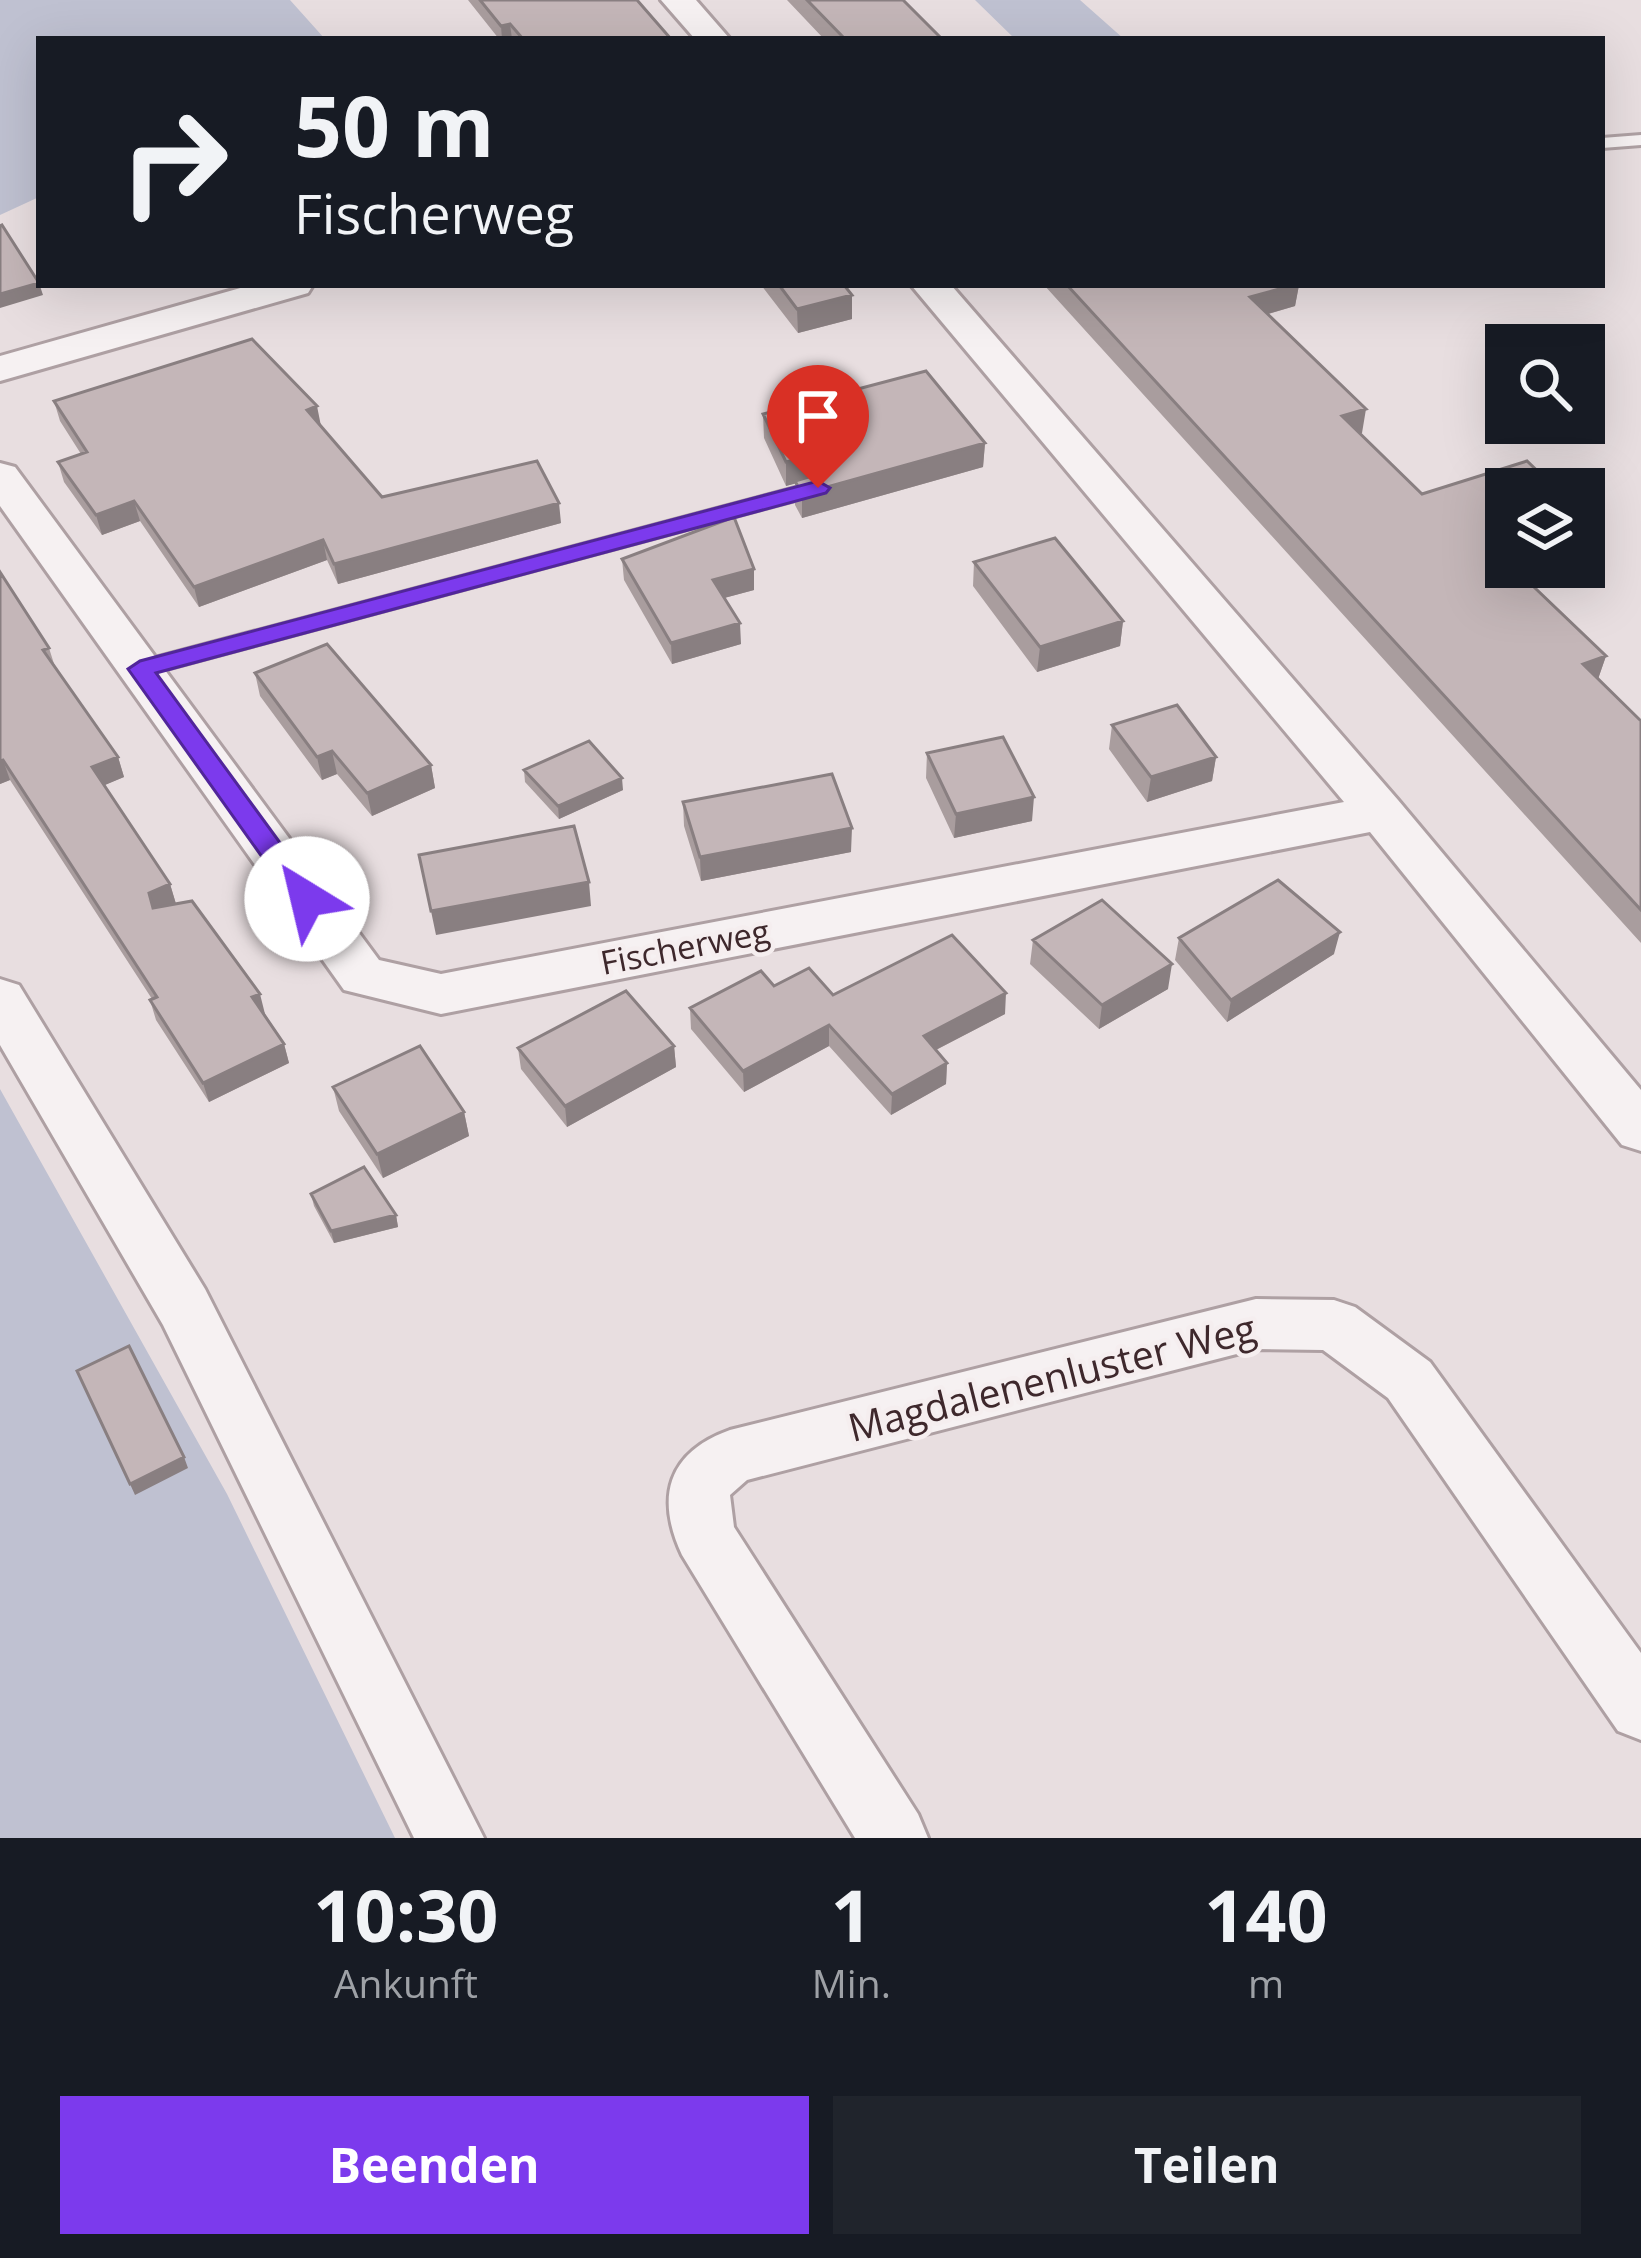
<!DOCTYPE html>
<html lang="de">
<head>
<meta charset="utf-8">
<style>
  body { margin:0; font-family:"Open Sans",sans-serif; background:#20242c; color:#f1f3f6; height:100vh; display:flex; flex-direction:column; font-size:45px; white-space:nowrap }
  * { box-sizing:border-box; margin:0 }
  p { font-size:39px; color:#9ea1a6 }
  .icon { flex:none; width:66px; height:66px; fill:none; stroke:currentColor; stroke-width:2; stroke-linecap:round; stroke-linejoin:round }
  .map { position:relative; height:1838px; overflow:hidden }
  .details { display:flex; flex-direction:column; background:#171b24; flex:1 }
  .details>* { flex:none }
  .hud { position:absolute; left:36px; top:36px; width:1569px; height:252px; border-radius:0px; box-shadow:0 12px 48px #0002; background:#171b24; color:#f1f3f6; overflow:hidden }
  .tools { position:absolute; left:1485px; top:324px; display:grid; gap:24px }
  .tools a { display:grid; place-items:center; width:120px; height:120px; border-radius:0px; background:#171b24; box-shadow:0 12px 48px #0002; font-size:60px }
  .pin { position:absolute; display:grid; place-items:center; width:102px; height:102px; color:#fff; margin:-123px -51px; border-radius:50% 50% 50% 0; rotate:-45deg; box-shadow:0 0 12px #0007 }
  .pin .icon { rotate:45deg }
  .me { position:absolute; width:132px; margin:-66px; rotate:324deg; stroke-linejoin:round; filter:drop-shadow(0 0 9px #0008) }
  .turn { display:flex; align-items:center; gap:42px; height:252px; padding:0 60px; font-size:54px }
  .turn .icon { width:156px; height:156px; stroke-width:2.5 }
  .turn b { display:block; font-size:84px; line-height:102px }
  .eta { display:flex; justify-content:space-evenly; align-items:center; height:204px; text-align:center }
  .eta b { font-size:72px; font-weight:700; line-height:84px }
  .button { display:flex; gap:24px; margin-top:auto; padding:24px 60px }
  .button a { flex:1; height:138px; border-radius:0px; background:#7c3aed; color:#fff; font-size:48px; font-weight:700; line-height:138px; text-align:center }
  .button a+a { background:#20242c; color:#f1f3f6 }
  .map>svg:first-child { display:block }
  .green { fill:#bfc1d1 }
  .lines { fill:none; stroke-linecap:round; stroke-linejoin:round }
  .service-casing { stroke:#aea0a3; stroke-width:6 }
  .minor-casing { stroke:#aea0a3; stroke-width:6 }
  .service { fill:#f6f1f2; fill-rule:evenodd }
  .minor { fill:#f6f1f2; fill-rule:evenodd }
  .wall { fill:#a99d9e }
  .shaded-wall { fill:#897f81 }
  .building { fill:#c4b6b8; stroke:#897f81; stroke-width:3 }
  .route { fill:#7c3aed; stroke:#51269a; stroke-width:3 }
  .labels { text-anchor:middle; stroke-width:9; stroke-linejoin:round; paint-order:stroke }
  .street-label { font-size:33px; fill:#3e282c; stroke:#f5eeef }
  .near-street-label { font-size:39px; fill:#3e282c; stroke:#f5eeef }
</style>
</head>
<body>
<div class="map">
<svg width="1641" height="1838" viewBox="0 0 1641 1838">
  <rect width="100%" height="100%" fill="#e8dee0"/>
  <path class="green" d="M 0,0 L 290,0 L 325,39 L 39,39 L 39,197 L 0,215 Z
    M 975,0 L 1080,0 L 1124,39 L 1015,39 Z
    M 0,1089 L 227,1494 L 395,1838 L 0,1838 Z"/>
  <g class="lines">
    <defs>
      <path id="service" d="M 1641,135 L 1641,145 L 1602,148 L 1602,138 Z
        M 818,482 L 828,488 L 825,492 L 140,676 L 129,669 L 140,662 Z"/>
      <path id="minor" d="M 661,0 L 696,0 L 730,39 L 695,39 Z
        M 251,285 L 313,285 L 308,293 L 0,381 L 0,356 Z
        M 911,285 L 951,285 L 1398,800 L 1641,1090 L 1641,1151 L 1622,1145 L 1370,832 L 441,1014 L 344,990 L 0,506 L 0,463 L 15,467 L 379,960 L 441,974 L 1344,802 Z
        M 0,979 L 19,985 L 205,1289 L 484,1838 L 414,1838 L 163,1325 L 0,1045 Z
        M 1256,1299 L 1334,1300 L 1355,1307 L 1430,1362 L 1641,1653 L 1641,1740 L 1618,1731 L 1388,1398 L 1323,1350 L 1256,1349 L 747,1480 L 730,1495 L 734,1527 L 918,1814 L 928,1838 L 855,1838 L 682,1555 C 655,1497 668,1452 730,1430 Z"/>
    </defs>
    <use href="#service" class="service-casing"/>
    <use href="#minor" class="minor-casing"/>
    <use href="#service" class="service"/>
    <use href="#minor" class="minor"/>
  </g>
  <path class="wall" d="M 468,0 L 637,0 L 671,39 L 499,39 Z
    M 787,0 L 903,0 L 942,39 L 824,39 Z
    M 761,285 L 844,285 L 852,295 L 852,319 L 798,333 Z
    M 1044,285 L 1299,285 L 1295,306 L 1268,314 L 1362,433 L 1359,433 L 1422,494 L 1520,574 L 1606,656 L 1598,679 L 1641,721 L 1641,943 Z
    M 54,401 L 321,426 L 382,497 L 561,523 L 338,584 L 327,560 L 199,607 L 140,521 L 102,535 L 64,482 L 58,462 L 81,454 L 60,421 Z
    M 763,414 L 985,443 L 983,467 L 802,518 L 795,505 L 795,483 L 786,486 L 764,438 Z
    M 622,559 L 754,590 L 724,598 L 741,644 L 672,664 L 624,580 Z
    M 974,562 L 1123,621 L 1120,646 L 1037,672 L 973,586 Z
    M 0,572 L 49,648 L 55,667 L 118,757 L 124,777 L 104,785 L 170,884 L 176,904 L 265,1014 L 284,1044 L 289,1063 L 209,1102 L 156,1020 L 150,1000 L 152,999 L 10,780 L 0,784 Z
    M 255,673 L 431,765 L 435,788 L 372,816 L 337,774 L 322,780 L 260,696 Z
    M 1112,725 L 1216,757 L 1212,781 L 1147,802 L 1109,749 Z
    M 927,753 L 1032,821 L 954,838 L 926,778 Z
    M 524,770 L 623,790 L 559,819 L 525,782 Z
    M 683,802 L 851,852 L 701,881 L 684,826 Z
    M 1179,938 L 1334,954 L 1227,1022 L 1175,960 Z
    M 1033,940 L 1168,989 L 1099,1029 L 1030,964 Z
    M 774,986 L 833,995 L 1005,1014 L 936,1050 L 947,1063 L 946,1084 L 891,1115 L 829,1046 L 744,1092 L 691,1029 L 690,1008 Z
    M 674,1046 L 676,1067 L 567,1127 L 521,1069 L 518,1048 Z
    M 333,1087 L 464,1112 L 469,1136 L 383,1178 L 339,1111 Z
    M 311,1194 L 396,1215 L 398,1227 L 334,1243 L 314,1206 Z"/>
  <path class="shaded-wall" d="M 510,24 L 512,39 L 502,39 L 501,26 Z
    M 39,283 L 43,295 L 0,308 L 0,294 Z
    M 1294,285 L 1299,285 L 1295,306 L 1247,320 L 1250,297 Z
    M 852,295 L 852,319 L 798,333 L 797,309 Z
    M 317,406 L 321,426 L 307,410 Z
    M 1366,409 L 1362,433 L 1338,440 L 1342,416 Z
    M 985,443 L 983,467 L 802,518 L 802,494 Z
    M 817,454 L 817,478 L 786,486 L 786,462 Z
    M 134,501 L 140,521 L 102,535 L 96,515 Z
    M 559,503 L 561,523 L 338,584 L 334,564 Z
    M 1597,529 L 1590,552 L 1584,554 L 1584,533 Z
    M 323,540 L 327,560 L 199,607 L 194,587 Z
    M 1506,557 L 1506,567 L 1543,567 L 1497,581 L 1503,558 Z
    M 754,569 L 754,590 L 713,601 L 713,580 Z
    M 1123,621 L 1120,646 L 1037,672 L 1040,647 Z
    M 740,623 L 741,644 L 672,664 L 671,643 Z
    M 1606,656 L 1598,679 L 1583,664 Z
    M 332,751 L 337,774 L 322,780 L 317,757 Z
    M 118,757 L 124,777 L 98,788 L 92,767 Z
    M 1216,757 L 1212,781 L 1147,802 L 1151,777 Z
    M 3,760 L 10,780 L 0,784 L 0,761 Z
    M 431,765 L 435,788 L 372,816 L 367,793 Z
    M 622,778 L 623,790 L 559,819 L 558,806 Z
    M 1034,797 L 1032,821 L 954,838 L 956,814 Z
    M 852,828 L 851,852 L 701,881 L 700,857 Z
    M 589,882 L 591,906 L 436,935 L 431,911 Z
    M 170,884 L 176,904 L 155,913 L 149,893 Z
    M 1340,932 L 1334,954 L 1227,1022 L 1231,1000 Z
    M 1172,964 L 1168,989 L 1099,1029 L 1102,1005 Z
    M 1006,993 L 1005,1014 L 922,1057 L 924,1036 Z
    M 260,994 L 265,1014 L 258,1017 L 252,997 Z
    M 829,1025 L 829,1046 L 744,1092 L 743,1071 Z
    M 284,1044 L 289,1063 L 209,1102 L 203,1083 Z
    M 674,1046 L 676,1067 L 567,1127 L 565,1106 Z
    M 947,1063 L 946,1084 L 891,1115 L 892,1094 Z
    M 464,1112 L 469,1136 L 383,1178 L 377,1154 Z
    M 396,1215 L 398,1227 L 334,1243 L 331,1231 Z
    M 184,1457 L 188,1468 L 135,1495 L 130,1484 Z"/>
  <path class="building" d="M 480,0 L 637,0 L 671,39 L 523,39 L 510,24 L 501,26 Z
    M 807,0 L 903,0 L 942,39 L 845,39 Z
    M 2,225 L 39,283 L 0,294 L 0,226 Z
    M 779,285 L 844,285 L 852,295 L 797,309 Z
    M 1067,285 L 1294,285 L 1250,297 L 1366,409 L 1342,416 L 1422,494 L 1527,461 L 1556,489 L 1506,489 L 1506,557 L 1503,558 L 1506,560 L 1506,567 L 1513,567 L 1606,656 L 1583,664 L 1641,721 L 1641,910 Z
    M 252,339 L 317,406 L 307,410 L 382,497 L 537,461 L 559,503 L 334,564 L 323,540 L 194,587 L 134,501 L 96,515 L 58,462 L 87,452 L 54,401 Z
    M 926,371 L 985,443 L 802,494 L 795,481 L 826,472 L 833,463 L 817,454 L 786,462 L 763,414 Z
    M 1584,516 L 1597,529 L 1584,533 Z
    M 734,517 L 754,569 L 713,580 L 740,623 L 671,643 L 622,559 Z
    M 1055,538 L 1123,621 L 1040,647 L 974,562 Z
    M 0,572 L 49,648 L 43,650 L 118,757 L 92,767 L 170,884 L 149,893 L 153,908 L 192,901 L 260,994 L 252,997 L 284,1044 L 203,1083 L 150,1000 L 157,997 L 3,760 L 0,761 Z
    M 327,644 L 431,765 L 367,793 L 332,751 L 317,757 L 255,673 Z
    M 1177,705 L 1216,757 L 1151,777 L 1112,725 Z
    M 1003,737 L 1034,797 L 956,814 L 927,753 Z
    M 589,741 L 622,778 L 558,806 L 524,770 Z
    M 832,774 L 852,828 L 700,857 L 683,802 Z
    M 574,826 L 589,882 L 431,911 L 419,855 Z
    M 1278,880 L 1340,932 L 1231,1000 L 1179,938 Z
    M 1102,900 L 1172,964 L 1102,1005 L 1033,940 Z
    M 952,935 L 1006,993 L 924,1036 L 947,1063 L 892,1094 L 829,1025 L 743,1071 L 690,1008 L 761,971 L 774,986 L 809,968 L 833,995 Z
    M 626,991 L 674,1046 L 565,1106 L 518,1048 Z
    M 420,1046 L 464,1112 L 377,1154 L 333,1087 Z
    M 364,1167 L 396,1215 L 331,1231 L 311,1194 Z
    M 129,1346 L 184,1457 L 130,1484 L 77,1371 Z"/>
  <path class="route" d="M 818,481 L 830,488 L 826,493 L 156,673 L 316,892 L 316,906 L 297,906 L 128,669 L 140,661 Z"/>
  <g class="labels">
    <g class="street-label">
      <text transform="translate(685 947) rotate(-11)" y="12">Fischerweg</text>
    </g>
    <g class="near-street-label">
      <text transform="translate(1052 1378) rotate(-14)" y="14">Magdalenenluster Weg</text>
    </g>
  </g>
</svg>
<div class="tools">
<a><svg class="icon" aria-label="search" viewBox="0 0 24 24"><circle cx="10" cy="10" r="6"/><path d="M15 15l6 6"/></svg></a>
<a><svg class="icon" aria-label="layers" viewBox="0 0 24 24"><path d="M12 4l9 5-9 5-9-5zM3 14l9 5 9-5"/></svg></a>
</div>
<div class="pin" style="left:818px;top:488px;background:#d93025"><svg class="icon" aria-label="arrive" viewBox="0 0 24 24"><path d="M6 21V4h12l-3 4 3 4H6"/></svg></div>
<svg class="me" style="left:307px;top:899px" viewBox="-20 -20 40 40"><circle r="19" fill="#fff"/><path d="M0-13L10 11 0 6-10 11z" fill="#7c3aed"/></svg>
<div class="hud">
<div class="turn"><svg class="icon" aria-label="right" viewBox="0 0 24 24"><path d="M7 20v-9h11M14 6l5 5-5 5"/></svg><div><b>50 m</b>Fischerweg</div></div>
</div>
</div>
<section class="details">
<div class="eta">
<div><b>10:30</b><p>Ankunft</p></div>
<div><b>1</b><p>Min.</p></div>
<div><b>140</b><p>m</p></div>
</div>
<div class="button"><a>Beenden</a><a>Teilen</a></div>
</section>
</body>
</html>
